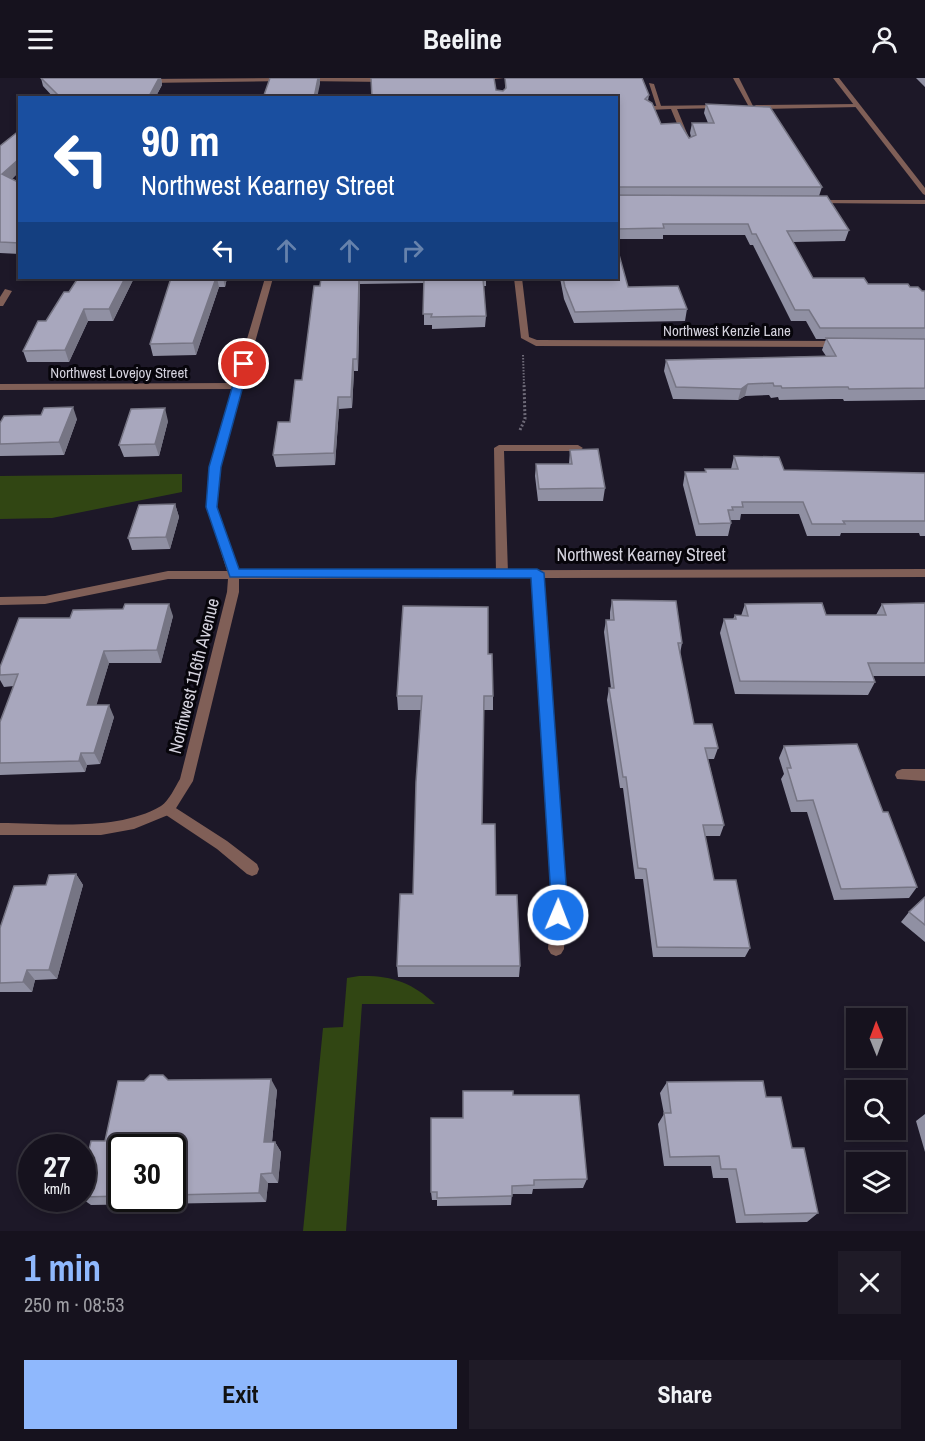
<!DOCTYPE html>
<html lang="en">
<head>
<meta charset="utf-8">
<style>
  body { margin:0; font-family:"Archivo Narrow",sans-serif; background:#1f1b27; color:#f1f3f6; height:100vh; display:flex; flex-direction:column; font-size:22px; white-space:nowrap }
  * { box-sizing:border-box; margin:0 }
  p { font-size:20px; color:#9e9ea4 }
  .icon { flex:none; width:33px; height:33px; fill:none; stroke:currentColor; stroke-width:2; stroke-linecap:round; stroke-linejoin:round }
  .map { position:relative; height:1153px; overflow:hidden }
  .details { display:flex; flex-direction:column; background:#16121e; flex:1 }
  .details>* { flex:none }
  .top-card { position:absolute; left:18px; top:18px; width:600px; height:183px; border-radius:0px; box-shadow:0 3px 9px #0003,0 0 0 2px #35323c; background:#1a4fa0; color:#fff; overflow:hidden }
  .needle { width:39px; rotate:359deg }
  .buttons { position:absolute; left:846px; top:930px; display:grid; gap:12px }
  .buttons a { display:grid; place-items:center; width:60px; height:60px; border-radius:0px; background:#16121e; box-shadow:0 3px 9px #0003,0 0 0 2px #35323c; font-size:30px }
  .speed { position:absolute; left:18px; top:1056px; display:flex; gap:12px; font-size:30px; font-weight:700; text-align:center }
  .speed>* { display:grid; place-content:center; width:78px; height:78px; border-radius:50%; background:#16121e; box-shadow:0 3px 9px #0003,0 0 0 2px #35323c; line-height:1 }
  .speed small { font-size:15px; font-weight:400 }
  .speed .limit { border:3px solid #111; border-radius:9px; background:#fff; color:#111 }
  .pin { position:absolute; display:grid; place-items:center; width:51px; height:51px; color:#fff; margin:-26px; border:3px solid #fff; border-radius:50%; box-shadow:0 2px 6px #0007 }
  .me { position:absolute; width:66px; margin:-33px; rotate:1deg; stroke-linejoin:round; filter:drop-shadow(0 0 4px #0008) }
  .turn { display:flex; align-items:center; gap:21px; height:126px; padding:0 24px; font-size:27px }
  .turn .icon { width:78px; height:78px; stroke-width:2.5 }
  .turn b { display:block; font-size:42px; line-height:51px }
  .lanes { display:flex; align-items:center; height:57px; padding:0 24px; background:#0003; justify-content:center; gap:30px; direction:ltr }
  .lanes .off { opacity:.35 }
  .round { display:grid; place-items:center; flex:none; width:63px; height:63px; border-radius:0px; background:#1f1b27 }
  .overview { display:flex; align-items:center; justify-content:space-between; height:102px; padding:0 24px }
  h1 { font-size:36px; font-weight:700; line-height:45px; color:#8fb8fd }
  .action { display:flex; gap:12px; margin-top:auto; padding:12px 24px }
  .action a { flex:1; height:69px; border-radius:0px; background:#8fb8fd; color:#111; font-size:24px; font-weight:700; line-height:69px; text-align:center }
  .action a+a { background:#1f1b27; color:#f1f3f6 }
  header { display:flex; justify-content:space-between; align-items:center; height:78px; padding:0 24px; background:#16121e; font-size:27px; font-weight:700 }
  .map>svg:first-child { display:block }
  .forest { fill:#314613 }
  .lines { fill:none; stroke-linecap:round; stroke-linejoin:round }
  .path-far1 { stroke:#6e6a78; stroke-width:2; stroke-dasharray:1.5 1.5; stroke-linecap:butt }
  .path { stroke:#6e6a78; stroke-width:3; stroke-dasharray:2 2; stroke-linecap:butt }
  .service { fill:#805f57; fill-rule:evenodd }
  .minor { fill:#805f57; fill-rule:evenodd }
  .tertiary { fill:#805f57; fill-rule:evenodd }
  .wall { fill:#9090a3; fill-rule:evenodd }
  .shaded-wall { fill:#767584 }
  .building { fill:#a8a7bd; stroke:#767584; stroke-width:1.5 }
  .route { fill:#1a73e8; stroke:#114b97; stroke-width:1.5 }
  .labels { text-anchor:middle; stroke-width:6; stroke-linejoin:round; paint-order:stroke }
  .far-street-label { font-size:15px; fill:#d4d2dd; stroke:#07050b }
  .street-label { font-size:18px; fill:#d4d2dd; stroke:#07050b }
</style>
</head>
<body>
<header><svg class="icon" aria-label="menu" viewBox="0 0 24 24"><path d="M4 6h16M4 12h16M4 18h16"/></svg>Beeline<svg class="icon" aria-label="person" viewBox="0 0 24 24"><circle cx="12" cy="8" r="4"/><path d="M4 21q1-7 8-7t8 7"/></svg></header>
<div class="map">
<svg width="925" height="1153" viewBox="0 0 925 1153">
  <rect width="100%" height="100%" fill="#1d1828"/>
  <path class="forest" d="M 182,396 L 182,414 L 52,440 L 0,441 L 0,398 Z
    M 359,898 C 390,897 412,904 435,926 L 362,926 L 346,1153 L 303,1153 L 323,950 L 343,949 L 347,900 Z"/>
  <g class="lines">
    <path class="path-far1" d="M 523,277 L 524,307"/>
    <path class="path" d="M 520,352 L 525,341 L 524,305"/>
    <path class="service" d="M 733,0 L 739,0 L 754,30 L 749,29 Z
      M 649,5 L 654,6 L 662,31 L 657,30 Z
      M 499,367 L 578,367 L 583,370 L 578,373 L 504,373 L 508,495 L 502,499 L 496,495 L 494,370 Z
      M 168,725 L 227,763 L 257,786 L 259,791 L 257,796 L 252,798 L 247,796 L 217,771 L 163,735 L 161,731 L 163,727 Z"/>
    <path class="minor" d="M 284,0 L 286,3 L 145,5 L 142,3 L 145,1 Z
      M 304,0 L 386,0 L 389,2 L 386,4 L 302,3 Z
      M 478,0 L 504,0 L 476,3 Z
      M 857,26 L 859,29 L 756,31 L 753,29 L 756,27 Z
      M 720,27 L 722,30 L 677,31 L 689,60 L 686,62 L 683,60 L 671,31 L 649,32 L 646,30 L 649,28 Z
      M 816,122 L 925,122 L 925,126 L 814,125 L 813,124 Z
      M 265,200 L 273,200 L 220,389 L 217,429 L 239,493 L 925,491 L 925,499 L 543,500 L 566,820 L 564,871 L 561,876 L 556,878 L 551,876 L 548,871 L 552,820 L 532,500 L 239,501 L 239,514 L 193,703 L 173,735 L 134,751 L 101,757 L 0,757 L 0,745 C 49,745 117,754 161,728 C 169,723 175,709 180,701 L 227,514 L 228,501 L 168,501 L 45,526 L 0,527 L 0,519 L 45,518 L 168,493 L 227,493 L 207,429 L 210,389 L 233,311 L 0,312 L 0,306 L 234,305 Z
      M 514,200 L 522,200 L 529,259 L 537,262 L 840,263 L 844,266 L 840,269 L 536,268 L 521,260 Z
      M 5,211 L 12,213 L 3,228 L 0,228 L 0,219 Z
      M 902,691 L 925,691 L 925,703 L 897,701 L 895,697 L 897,693 Z"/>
    <path class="tertiary" d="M 833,0 L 839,0 L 925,110 L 925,117 L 923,116 Z"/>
  </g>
  <path class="wall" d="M 41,0 L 161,0 L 162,7 L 155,20 L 54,20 L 43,8 Z
    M 505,0 L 649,17 L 648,23 L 661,46 L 689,60 L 691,59 L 690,55 L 692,45 L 708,45 L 704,35 L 706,26 L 822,109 L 819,118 L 849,152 L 845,163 L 793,164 L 813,200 L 868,206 L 910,209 L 922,213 L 925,213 L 925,322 L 844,323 L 843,321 L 833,321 L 779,322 L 778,319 L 771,320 L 769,317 L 745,318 L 738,322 L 673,321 L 664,293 L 666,282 L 826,278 L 822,272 L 826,261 L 816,261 L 806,243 L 791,243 L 753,167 L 750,167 L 745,157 L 663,157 L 663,161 L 616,161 L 616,20 L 372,20 L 496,12 L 503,13 L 505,11 Z
    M 916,0 L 925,0 L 925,9 Z
    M 20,52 L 20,93 L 12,101 L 20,105 L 20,176 L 0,175 L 0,68 Z
    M 134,200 L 113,243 L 88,243 L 69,284 L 27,284 L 23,273 L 69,214 Z
    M 171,200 L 227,200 L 225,209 L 219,209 L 196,277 L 153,278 L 150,266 Z
    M 321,200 L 486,200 L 486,208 L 483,208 L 486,238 L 485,249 L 432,251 L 432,247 L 424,247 L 424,205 L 360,206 L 358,293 L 354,293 L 352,330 L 339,331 L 335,387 L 276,389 L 273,377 L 290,344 L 302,302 Z
    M 560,200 L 616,200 L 628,209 L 687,231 L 685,243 L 574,245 L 564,221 Z
    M 77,341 L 64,377 L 0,378 L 0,345 Z
    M 168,343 L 159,378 L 124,379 L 119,367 Z
    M 570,372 L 605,410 L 603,423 L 538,423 L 535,398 L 536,386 L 569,386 Z
    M 734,378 L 784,392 L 925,395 L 925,458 L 920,458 L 919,455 L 841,455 L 840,458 L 807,458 L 799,436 L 741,436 L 740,442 L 730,442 L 731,445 L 728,458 L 696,458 L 683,407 L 685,394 L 705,394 L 705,391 L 731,391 Z
    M 175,426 L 179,439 L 170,471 L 132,472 L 128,460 Z
    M 612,522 L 682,565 L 680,576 L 694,646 L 718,670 L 714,681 L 708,681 L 724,747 L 720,758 L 705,758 L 714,802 L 750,870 L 745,879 L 653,879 L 643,801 L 635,801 L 623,710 L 620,710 L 607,622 L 609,610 L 611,610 L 604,554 L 606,542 L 610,542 L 610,534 Z
    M 925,525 L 925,598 L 873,598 L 875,604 L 868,617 L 735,616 L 720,555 L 724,541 L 733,541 L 735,537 L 741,538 L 745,526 L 826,537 L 876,537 L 882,526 Z
    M 173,538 L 161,585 L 109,585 L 96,627 L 114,639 L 100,686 L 87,687 L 85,694 L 0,697 L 0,644 L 14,608 L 4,609 L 0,602 L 0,589 Z
    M 488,576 L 493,618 L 493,632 L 483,632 L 482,746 L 496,817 L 520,888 L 519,899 L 398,899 L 397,888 L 413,816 L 421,632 L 398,632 L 397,618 Z
    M 784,668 L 883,734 L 917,809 L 909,820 L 834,822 L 807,734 L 791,734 L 781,701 L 784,696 L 779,680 Z
    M 76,796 L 83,807 L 57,901 L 35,902 L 32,914 L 0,914 L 0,850 L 46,807 Z
    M 925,819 L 925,864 L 901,844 L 909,834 Z
    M 168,1002 L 277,1012 L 272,1064 L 275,1064 L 281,1074 L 278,1105 L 268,1105 L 266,1124 L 91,1127 L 81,1120 L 82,1120 L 82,1103 L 105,1063 ZM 122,1070 L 172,1070 L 172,1120 L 122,1120 Z
    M 667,1004 L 766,1019 L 792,1070 L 818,1135 L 807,1144 L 736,1145 L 728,1100 L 713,1100 L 711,1088 L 664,1088 L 658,1046 L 664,1036 L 660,1015 Z
    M 513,1017 L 587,1101 L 583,1110 L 533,1111 L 532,1116 L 512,1116 L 511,1127 L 437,1128 L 437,1122 L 432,1122 L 431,1114 L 463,1040 Z
    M 925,1036 L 925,1074 L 916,1043 Z"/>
  <path class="shaded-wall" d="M 159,0 L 161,0 L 162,7 L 155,20 L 148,20 Z
    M 318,0 L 320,0 L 320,6 L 317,20 L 314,20 Z
    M 20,80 L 20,93 L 6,106 L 2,96 Z
    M 125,200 L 134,200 L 113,243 L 109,231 Z
    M 216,200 L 217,200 L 219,209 L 196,277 L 193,265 Z
    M 223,200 L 227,200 L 225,209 Z
    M 359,200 L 360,206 L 358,293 L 357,281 Z
    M 84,231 L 88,243 L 69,284 L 65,272 Z
    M 353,281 L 354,293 L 352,330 L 351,319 Z
    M 748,306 L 745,318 L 738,322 L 741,311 Z
    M 338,319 L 339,331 L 335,387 L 334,375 Z
    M 73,329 L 77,341 L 64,377 L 59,364 Z
    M 165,330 L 168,343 L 159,378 L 155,366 Z
    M 175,426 L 179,439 L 170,471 L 166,459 Z
    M 169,526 L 173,538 L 161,585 L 157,572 Z
    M 104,573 L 109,585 L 93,639 L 87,627 Z
    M 109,627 L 114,639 L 100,686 L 94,675 Z
    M 81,675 L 87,687 L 85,694 L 79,683 Z
    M 76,796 L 83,807 L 57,901 L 49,892 Z
    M 27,892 L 35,902 L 32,914 L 23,904 Z
    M 271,1001 L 277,1012 L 271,1074 L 264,1064 Z
    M 275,1064 L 281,1074 L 278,1105 L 272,1095 Z
    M 261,1096 L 268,1105 L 266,1124 L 259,1115 Z"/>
  <path class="building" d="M 41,0 L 159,0 L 148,20 L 61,20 Z
    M 270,0 L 318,0 L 314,20 L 263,20 Z
    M 371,0 L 494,0 L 496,12 L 503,13 L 506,10 L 505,0 L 642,0 L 649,17 L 645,21 L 652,25 L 661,46 L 680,45 L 689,60 L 696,57 L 692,45 L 714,45 L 706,26 L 770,29 L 822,109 L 617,109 L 616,113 L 616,20 L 372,20 Z
    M 20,52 L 20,80 L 2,96 L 20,105 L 20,165 L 0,164 L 0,68 Z
    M 616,117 L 827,118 L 849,152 L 787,153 L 813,200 L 864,200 L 868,206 L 908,206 L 910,209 L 918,209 L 922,213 L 925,213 L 925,250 L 820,250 L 809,232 L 795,232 L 756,156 L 752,156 L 748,146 L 663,146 L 664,150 L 616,151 Z
    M 616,166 L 628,209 L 678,208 L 687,231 L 575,234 L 565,209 L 563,200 L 616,200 Z
    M 78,200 L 125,200 L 109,231 L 84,231 L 65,272 L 23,273 L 38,243 L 46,243 L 64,214 L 69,214 Z
    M 171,200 L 216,200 L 193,265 L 150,266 Z
    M 321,200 L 359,200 L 357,281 L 353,281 L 351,319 L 338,319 L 334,375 L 273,377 L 278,344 L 290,344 L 295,302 L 302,302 L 314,208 L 320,208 Z
    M 424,200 L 483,200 L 486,238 L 431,239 L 432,236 L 423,236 Z
    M 826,260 L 925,261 L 925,310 L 849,311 L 848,309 L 837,309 L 782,310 L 781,308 L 774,308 L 773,305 L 748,306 L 741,311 L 676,309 L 666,282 L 836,278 Z
    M 73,329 L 59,364 L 0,366 L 0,345 L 4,338 L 41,337 L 44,330 Z
    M 165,330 L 155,366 L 119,367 L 131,331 Z
    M 598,371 L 605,410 L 539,411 L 536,386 L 572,386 L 570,372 Z
    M 734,378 L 779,379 L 784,392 L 925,395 L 925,443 L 843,443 L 845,446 L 812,446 L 803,424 L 742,424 L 743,429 L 732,429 L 733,432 L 728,432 L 731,445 L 699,446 L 685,394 L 706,394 L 705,391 L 738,391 Z
    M 175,426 L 166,459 L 128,460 L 139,427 Z
    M 612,522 L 676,523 L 682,565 L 678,565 L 694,646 L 712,646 L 718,670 L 705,670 L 724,747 L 703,747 L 714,802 L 736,802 L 750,870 L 657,869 L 646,791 L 638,790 L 626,699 L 623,699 L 609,610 L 614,610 L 606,542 L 614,542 Z
    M 822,525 L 826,537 L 886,537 L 882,526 L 925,525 L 925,585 L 868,585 L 875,604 L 740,603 L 724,541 L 736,541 L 735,537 L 748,538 L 745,526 Z
    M 125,526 L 169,526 L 157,572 L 104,573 L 87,627 L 109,627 L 94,675 L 81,675 L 79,683 L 0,685 L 0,644 L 18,596 L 0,597 L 0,589 L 19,540 L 70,540 L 73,532 L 123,531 Z
    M 403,528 L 488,529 L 488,576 L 492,576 L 493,618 L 484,618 L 482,746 L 495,746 L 496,817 L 517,817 L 520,888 L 397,888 L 400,816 L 413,816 L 416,704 L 422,618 L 397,618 Z
    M 857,666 L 883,734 L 888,734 L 917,809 L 841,811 L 813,722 L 797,723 L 787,690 L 791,690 L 784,668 Z
    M 76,796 L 49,892 L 27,892 L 23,904 L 0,905 L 0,850 L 14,808 L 46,807 L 49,797 Z
    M 925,819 L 925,847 L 909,834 Z
    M 150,997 L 163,997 L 168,1002 L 271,1001 L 264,1064 L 275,1064 L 272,1095 L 261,1096 L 259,1115 L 172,1117 L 172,1070 L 122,1070 L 122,1118 L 82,1119 L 82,1103 L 91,1063 L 105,1063 L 118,1003 L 144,1003 Z
    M 763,1003 L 766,1019 L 781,1019 L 792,1070 L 804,1070 L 818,1135 L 745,1137 L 736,1091 L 721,1091 L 719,1078 L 670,1079 L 664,1035 L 671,1035 L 667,1004 Z
    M 463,1013 L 513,1013 L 513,1017 L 579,1017 L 587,1101 L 534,1102 L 534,1107 L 512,1108 L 512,1118 L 437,1120 L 437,1114 L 431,1114 L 431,1040 L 463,1040 Z"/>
  <path class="route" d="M 244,283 L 249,286 L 221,389 L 217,429 L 239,491 L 537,491 L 544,495 L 567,820 L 564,842 L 558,845 L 552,842 L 549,837 L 551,820 L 531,500 L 230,499 L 206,429 L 209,389 L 239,286 Z"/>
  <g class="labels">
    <g class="far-street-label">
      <text x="727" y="258">Northwest Kenzie Lane</text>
      <text x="119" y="300">Northwest Lovejoy Street</text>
    </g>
    <g class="street-label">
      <text x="641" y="483">Northwest Kearney Street</text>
      <text transform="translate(194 598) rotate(-76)" y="6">Northwest 116th Avenue</text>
    </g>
  </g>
</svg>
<div class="buttons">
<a><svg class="needle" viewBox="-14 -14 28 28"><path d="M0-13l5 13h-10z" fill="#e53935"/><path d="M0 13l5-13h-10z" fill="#9e9ea4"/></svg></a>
<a><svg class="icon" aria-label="search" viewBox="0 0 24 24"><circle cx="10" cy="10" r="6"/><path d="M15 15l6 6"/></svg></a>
<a><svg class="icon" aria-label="layers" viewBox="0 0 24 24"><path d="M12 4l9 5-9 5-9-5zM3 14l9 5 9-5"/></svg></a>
</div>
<div class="speed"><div>27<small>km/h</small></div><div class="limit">30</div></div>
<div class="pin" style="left:244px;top:286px;background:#d93025"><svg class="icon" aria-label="arrive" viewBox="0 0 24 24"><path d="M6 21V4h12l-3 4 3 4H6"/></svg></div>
<svg class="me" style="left:558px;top:837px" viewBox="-20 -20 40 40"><circle r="17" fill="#1a73e8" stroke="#fff" stroke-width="3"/><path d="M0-11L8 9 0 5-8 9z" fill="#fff"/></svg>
<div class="top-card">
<div class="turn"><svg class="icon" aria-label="left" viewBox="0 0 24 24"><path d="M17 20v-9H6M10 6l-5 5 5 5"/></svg><div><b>90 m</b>Northwest Kearney Street</div></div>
<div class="lanes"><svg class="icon" aria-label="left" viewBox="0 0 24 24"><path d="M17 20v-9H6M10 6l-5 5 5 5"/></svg><svg class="icon off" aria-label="ahead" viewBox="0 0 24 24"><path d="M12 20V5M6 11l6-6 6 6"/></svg><svg class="icon off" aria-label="ahead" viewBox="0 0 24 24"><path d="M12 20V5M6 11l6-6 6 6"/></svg><svg class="icon off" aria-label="right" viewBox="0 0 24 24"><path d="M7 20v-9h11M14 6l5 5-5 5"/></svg></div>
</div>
</div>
<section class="details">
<div class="overview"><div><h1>1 min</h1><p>250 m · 08:53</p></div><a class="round"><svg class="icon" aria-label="close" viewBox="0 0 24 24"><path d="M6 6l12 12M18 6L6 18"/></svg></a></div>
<div class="action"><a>Exit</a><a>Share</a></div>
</section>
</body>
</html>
